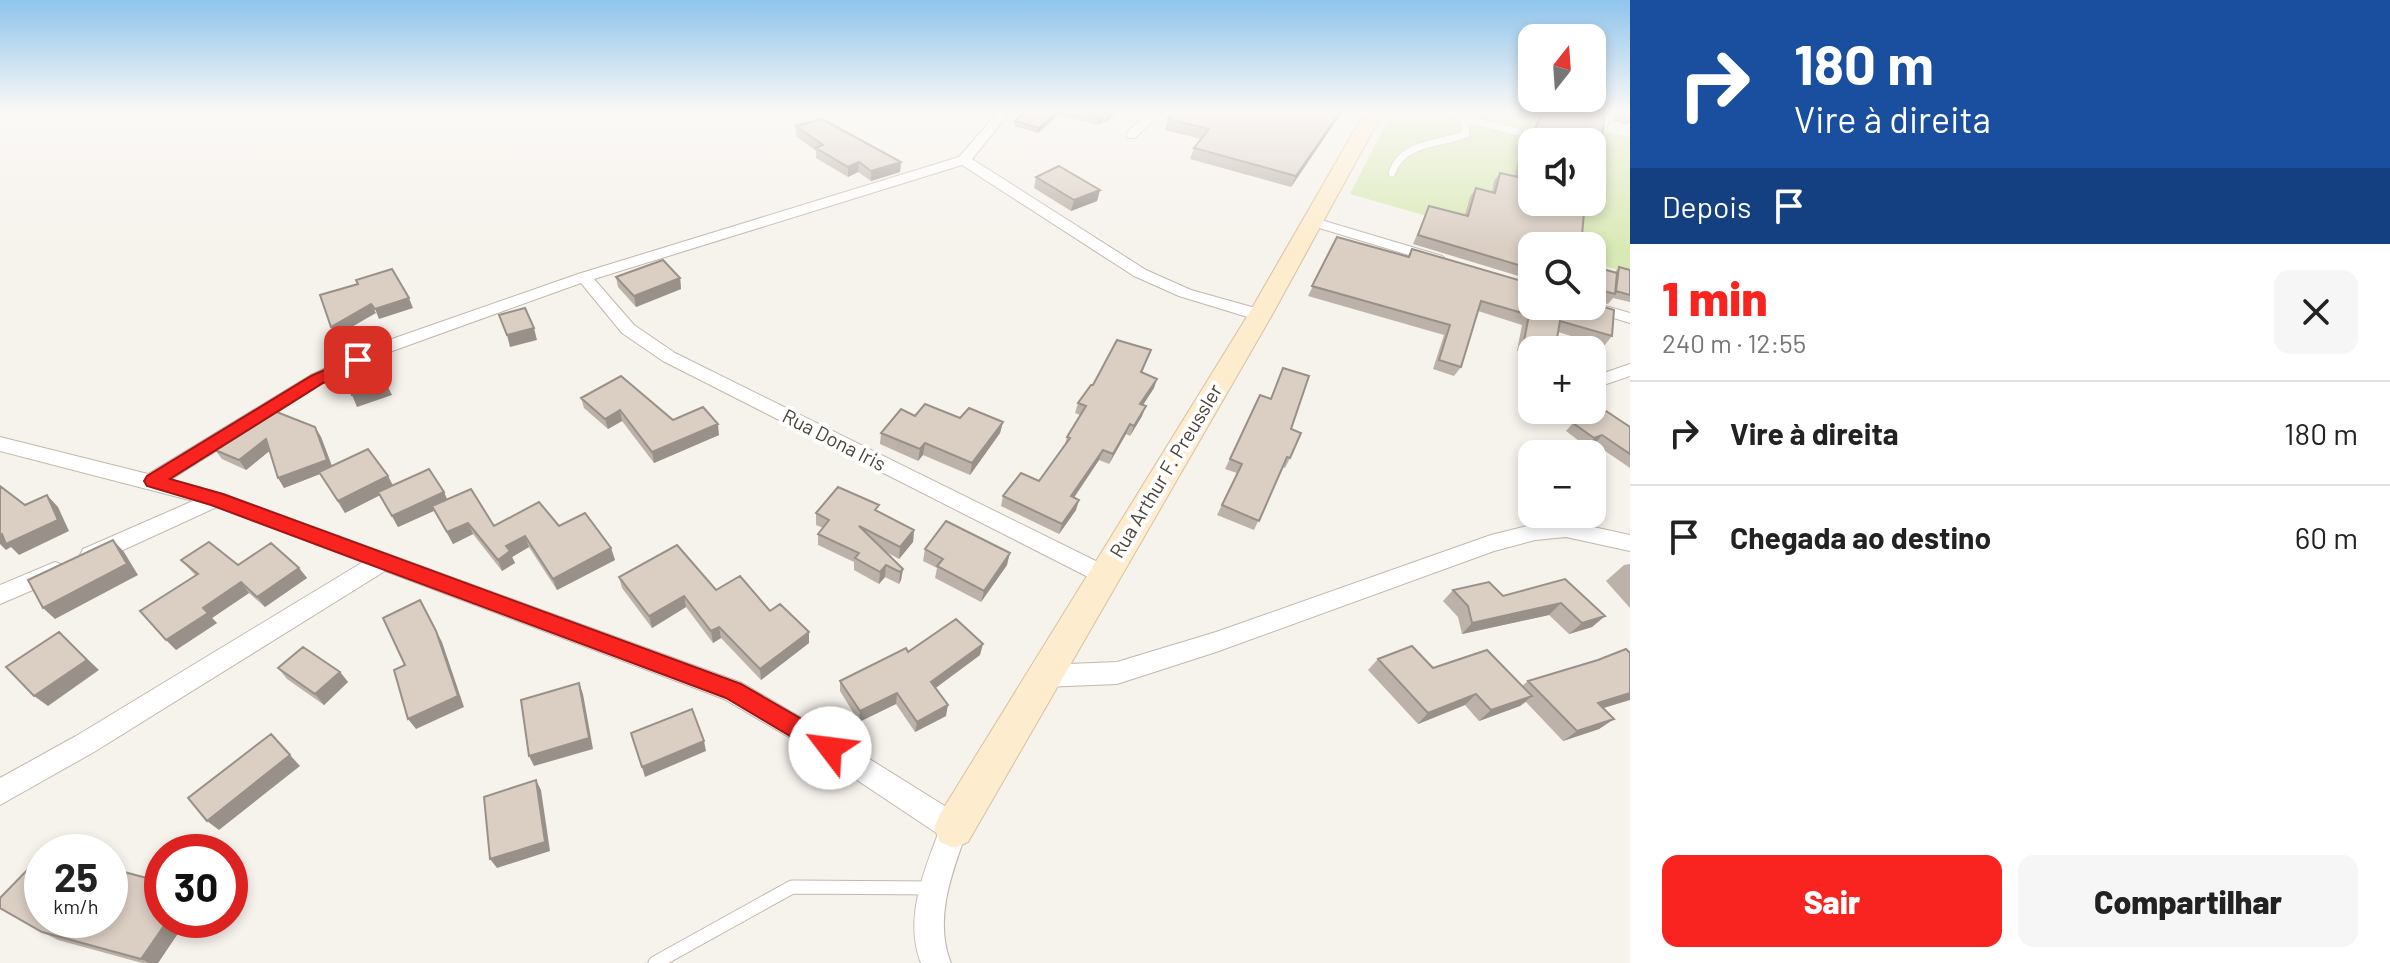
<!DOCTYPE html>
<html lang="pt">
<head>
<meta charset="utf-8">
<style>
  body { margin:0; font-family:Barlow,sans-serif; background:#f6f6f6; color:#222; height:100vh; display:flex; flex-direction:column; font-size:30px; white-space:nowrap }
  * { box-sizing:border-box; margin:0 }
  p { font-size:26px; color:#767676 }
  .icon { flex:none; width:44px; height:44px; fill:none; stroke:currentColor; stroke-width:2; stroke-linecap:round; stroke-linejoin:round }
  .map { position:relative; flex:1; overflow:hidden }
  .drawer { display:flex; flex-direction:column; background:#fff; width:760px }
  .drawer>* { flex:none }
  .guide { background:#1a4fa0; color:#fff; overflow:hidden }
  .needle { width:52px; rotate:17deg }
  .buttons { position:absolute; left:1518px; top:24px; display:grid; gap:16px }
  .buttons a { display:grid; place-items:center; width:88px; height:88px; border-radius:16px; background:#fff; box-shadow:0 4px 12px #0003; font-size:40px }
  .speed { position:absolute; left:24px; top:834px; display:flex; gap:16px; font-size:40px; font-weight:700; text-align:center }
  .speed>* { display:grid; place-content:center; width:104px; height:104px; border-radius:50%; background:#fff; box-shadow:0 4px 12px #0003; line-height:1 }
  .speed small { font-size:20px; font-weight:400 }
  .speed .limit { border:12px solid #d22; background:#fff; color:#111 }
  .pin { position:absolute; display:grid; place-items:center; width:68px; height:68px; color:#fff; margin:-34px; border-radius:16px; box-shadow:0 4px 12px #0006 }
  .me { position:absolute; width:88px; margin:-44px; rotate:300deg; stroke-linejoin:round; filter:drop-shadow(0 0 6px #0008) }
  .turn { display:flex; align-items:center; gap:28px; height:168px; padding:0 32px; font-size:36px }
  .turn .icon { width:104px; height:104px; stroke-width:2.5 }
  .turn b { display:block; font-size:56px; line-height:68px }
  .then { display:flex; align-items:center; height:76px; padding:0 32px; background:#0003; gap:16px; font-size:30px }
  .round { display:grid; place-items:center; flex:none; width:84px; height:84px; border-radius:16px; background:#f6f6f6 }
  .headline { display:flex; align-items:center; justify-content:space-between; height:136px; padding:0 32px }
  h1 { font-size:48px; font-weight:800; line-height:60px; color:#f92420 }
  .primary-button { display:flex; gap:16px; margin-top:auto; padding:16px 32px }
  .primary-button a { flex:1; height:92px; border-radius:16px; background:#f92420; color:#fff; font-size:32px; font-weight:800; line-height:92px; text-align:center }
  .primary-button a+a { background:#f6f6f6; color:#222 }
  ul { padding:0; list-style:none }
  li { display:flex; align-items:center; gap:24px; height:104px; padding:0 32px; border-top:2px solid #e0e0e0 }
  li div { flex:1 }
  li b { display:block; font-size:30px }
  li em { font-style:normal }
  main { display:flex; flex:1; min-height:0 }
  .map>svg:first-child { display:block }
  .green { fill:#d9e9b6; fill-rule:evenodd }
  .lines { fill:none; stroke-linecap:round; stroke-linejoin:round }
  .lane-far1-casing { stroke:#c2b8ae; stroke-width:8 }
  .lane-casing { stroke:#c2b8ae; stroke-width:15 }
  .street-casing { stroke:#c2b8ae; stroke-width:2 }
  .secondary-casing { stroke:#d8c19f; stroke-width:2 }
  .lane-far1 { stroke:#fff; stroke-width:7 }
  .lane { stroke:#fff; stroke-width:13 }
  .street { fill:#fff; fill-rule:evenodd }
  .secondary { fill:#feecce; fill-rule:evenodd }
  .wall { fill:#bcb2a9 }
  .shaded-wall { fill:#999189 }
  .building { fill:#dbcfc4; stroke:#999189; stroke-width:2 }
  .route { fill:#f92420; stroke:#a21715; stroke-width:2 }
  .labels { text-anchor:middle; stroke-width:8; stroke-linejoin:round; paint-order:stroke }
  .street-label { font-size:20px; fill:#4b4239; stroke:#fff }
</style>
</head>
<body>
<main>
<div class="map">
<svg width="1630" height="963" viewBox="0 0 1630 963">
  <rect width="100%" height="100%" fill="#f6f2ec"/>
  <path class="green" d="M 1392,112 L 1515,112 L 1630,137 L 1630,273 L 1592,263 L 1592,246 L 1532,246 L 1350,194 ZM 1532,142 L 1592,142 L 1592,202 L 1532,202 Z"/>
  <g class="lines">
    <defs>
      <path id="lane-far1" d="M 1463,118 L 1518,132
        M 1392,173 C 1402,141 1440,145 1466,134 L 1463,118 L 1451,112"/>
      <path id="lane" d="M 655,963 L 792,887 L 932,888"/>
      <path id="street" d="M 998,112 L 1010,112 L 972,159 L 1146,270 L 1191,290 L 1266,311 L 1268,315 L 1266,319 L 1254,319 L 1179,296 L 1134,276 L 962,165 L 594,279 L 634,325 L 675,353 L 1112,569 L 1115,575 L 1112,581 L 1104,584 L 1096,581 L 663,361 L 622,333 L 581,283 L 384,354 L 323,383 L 170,480 L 223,494 L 742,683 L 839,740 L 964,818 L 968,828 C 953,870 933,919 951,963 L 921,963 C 904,921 923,873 938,834 L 821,756 L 724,699 L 385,571 L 94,752 L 0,805 L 0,778 L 76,736 L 363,562 L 217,507 L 99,561 L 91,563 L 83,561 L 80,555 L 83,549 L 193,501 L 0,451 L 0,437 L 148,474 L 311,375 L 372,346 L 578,274 L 959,157 Z
        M 1149,112 L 1162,112 L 1135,138 L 1127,138 L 1127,132 Z
        M 1603,112 L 1615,112 L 1607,125 L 1603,126 L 1597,122 Z
        M 1311,217 L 1442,256 L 1445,259 L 1442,262 L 1432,262 L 1306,224 L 1304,221 Z
        M 1592,302 L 1630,313 L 1630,323 L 1584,309 L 1582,306 L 1592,306 Z
        M 1630,364 L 1630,376 L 1592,389 L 1592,377 Z
        M 1566,521 L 1630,535 L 1630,551 L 1566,537 L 1535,540 L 1494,551 L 1216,652 L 1117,684 L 1044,687 L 1035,683 L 1032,676 L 1035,669 L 1044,665 L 1117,662 L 1216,632 L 1491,535 L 1535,524 Z
        M 55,562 L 63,565 L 66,571 L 63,577 L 0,604 L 0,585 Z"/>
      <path id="secondary" d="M 1365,112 L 1383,112 L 1272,315 L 968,842 L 954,848 L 940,842 L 934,828 L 940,814 L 1248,315 Z"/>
    </defs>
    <use href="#lane-far1" class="lane-far1-casing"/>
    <use href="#lane" class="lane-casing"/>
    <use href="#street" class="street-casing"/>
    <use href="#secondary" class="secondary-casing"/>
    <use href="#lane-far1" class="lane-far1"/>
    <use href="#lane" class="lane"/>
    <use href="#street" class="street"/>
    <use href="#secondary" class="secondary"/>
  </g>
  <path class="wall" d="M 1025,112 L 1116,112 L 1107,122 L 1103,121 L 1099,125 L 1058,115 L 1038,133 L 1014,126 L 1015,121 Z
    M 1342,112 L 1291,187 L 1190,159 L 1194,148 L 1201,139 L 1165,130 L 1168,119 Z
    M 1542,112 L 1601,112 L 1601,149 L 1595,158 L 1592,158 L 1592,142 L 1532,142 L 1532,280 L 1413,244 L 1429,206 L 1465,215 L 1470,197 L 1476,188 L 1492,192 L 1494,181 L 1500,173 L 1515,176 L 1522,138 L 1528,130 L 1533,131 Z
    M 1616,112 L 1630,112 L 1630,122 L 1627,125 L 1613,121 Z
    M 796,126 L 901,162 L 900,172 L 871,181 L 858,172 L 848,177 L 816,158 L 816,151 L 796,136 Z
    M 1036,177 L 1100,190 L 1097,201 L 1071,211 L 1034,188 Z
    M 1337,237 L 1408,256 L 1412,249 L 1612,336 L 1604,346 L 1558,332 L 1555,350 L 1532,350 L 1532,356 L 1517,351 L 1522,325 L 1478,311 L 1461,367 L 1454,376 L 1433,369 L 1444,335 L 1308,296 Z
    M 1592,266 L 1615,272 L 1619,267 L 1630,270 L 1630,302 L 1613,298 L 1608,304 L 1592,300 Z
    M 616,277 L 680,278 L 681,289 L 636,307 L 618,287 Z
    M 1151,350 L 1142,373 L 1154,388 L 1143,405 L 1142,416 L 1130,436 L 1126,434 L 1109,464 L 1099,460 L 1074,498 L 1076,510 L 1059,534 L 1001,506 L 1003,496 L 1039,481 L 1065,444 L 1067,437 L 1080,415 L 1075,413 L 1078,403 L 1093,385 Z
    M 1283,368 L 1291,429 L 1290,458 L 1285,468 L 1283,467 L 1254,530 L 1217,515 L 1237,473 L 1225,469 L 1260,395 L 1270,399 Z
    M 581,398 L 673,420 L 719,435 L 654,463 L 622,421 L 608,429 L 584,408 Z
    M 915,416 L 960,418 L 1003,422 L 1000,433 L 970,475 L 923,455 L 918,461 L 880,444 L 881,433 Z
    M 1573,423 L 1630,427 L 1630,468 L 1595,444 L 1587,447 L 1566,431 Z
    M 315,427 L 321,437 L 332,466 L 388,476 L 393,485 L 444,492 L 447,500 L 494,526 L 559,526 L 611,548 L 615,560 L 557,590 L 529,547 L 512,557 L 515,563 L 502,571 L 473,534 L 453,544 L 434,511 L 398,527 L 380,495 L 345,513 L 320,474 L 284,488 L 269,451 L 246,470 L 222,459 L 215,450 Z
    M 878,512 L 914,530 L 913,542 L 899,559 L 886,552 L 903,569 L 901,580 L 899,584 L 885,577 L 879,584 L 854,570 L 854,562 L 818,545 L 818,534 L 823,528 L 816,525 L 816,513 Z
    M 925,549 L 1007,565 L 981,602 L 935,578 L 937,568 L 923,561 Z
    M 181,560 L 299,568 L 307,578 L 265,607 L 249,593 L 212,618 L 217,623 L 176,650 L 196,576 Z
    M 1630,564 L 1630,608 L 1606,581 L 1624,565 Z
    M 619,577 L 716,590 L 770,611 L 809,632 L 809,643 L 761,680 L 721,638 L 713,643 L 686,607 L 652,628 L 622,588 Z
    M 1565,579 L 1605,616 L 1592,627 L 1569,634 L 1549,615 L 1462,634 L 1458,617 L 1443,601 L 1453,590 L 1503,596 Z
    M 908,652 L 980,655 L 935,688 L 946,716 L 915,732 L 896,704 L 859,722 L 840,691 L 840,681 Z
    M 1378,659 L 1433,668 L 1522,686 L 1528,681 L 1603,708 L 1614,719 L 1599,729 L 1563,741 L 1526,702 L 1520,706 L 1479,721 L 1465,705 L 1418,724 L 1368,670 Z
    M 278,668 L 340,672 L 348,682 L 324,705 L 287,679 Z
    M 42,920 L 187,920 L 158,963 L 142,963 L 58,940 L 42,932 Z"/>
  <path class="shaded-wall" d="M 1057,112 L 1059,112 L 1058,115 L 1038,133 L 1039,128 Z
    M 1105,112 L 1103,121 L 1099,125 L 1101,116 Z
    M 1109,112 L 1116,112 L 1107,122 Z
    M 1340,112 L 1342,112 L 1291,187 L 1296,176 Z
    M 859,162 L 858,172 L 848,177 L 848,167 Z
    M 901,162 L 900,172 L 871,181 L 871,171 Z
    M 1100,190 L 1097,201 L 1071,211 L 1074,200 Z
    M 680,278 L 681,289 L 636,307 L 634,296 Z
    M 1600,290 L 1592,300 L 1592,293 Z
    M 409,298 L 413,308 L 379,319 L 375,309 Z
    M 371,304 L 376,313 L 336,336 L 331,327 Z
    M 534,328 L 537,340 L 510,347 L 507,335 Z
    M 1157,379 L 1154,388 L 1137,414 L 1140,404 Z
    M 386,383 L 392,395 L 357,407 L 352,395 Z
    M 1146,406 L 1142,416 L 1130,436 L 1134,426 Z
    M 620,410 L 622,421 L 608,429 L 605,419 Z
    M 1003,422 L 1000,433 L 970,475 L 972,463 Z
    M 718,424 L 719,435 L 654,463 L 652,452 Z
    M 1130,424 L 1126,434 L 1109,464 L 1113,454 Z
    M 315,427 L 321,437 L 333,469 L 284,488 L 278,478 Z
    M 1602,435 L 1595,444 L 1587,447 L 1594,438 Z
    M 266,439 L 272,449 L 246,470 L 239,460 Z
    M 925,443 L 923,455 L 918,461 L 920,449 Z
    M 1103,450 L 1099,460 L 1068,506 L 1071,496 Z
    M 388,476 L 394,488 L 345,513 L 338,501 Z
    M 444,492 L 449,504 L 398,527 L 392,516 Z
    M 47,495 L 58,507 L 69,531 L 19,555 L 11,547 L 6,550 L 0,544 L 0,535 Z
    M 1079,500 L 1076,510 L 1059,534 L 1062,524 Z
    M 468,523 L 473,534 L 453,544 L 447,532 Z
    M 914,530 L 913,542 L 899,559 L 900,547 Z
    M 525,536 L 529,547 L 512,557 L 515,563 L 502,571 L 498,560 L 506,546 Z
    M 113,540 L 124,552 L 138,575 L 55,619 L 43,608 Z
    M 611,548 L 615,560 L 557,590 L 553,579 Z
    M 1010,553 L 1007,565 L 981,602 L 984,591 Z
    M 886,565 L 885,577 L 879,584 L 880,572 Z
    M 299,568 L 307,578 L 265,607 L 257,597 Z
    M 903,569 L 901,580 L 899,584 L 900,572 Z
    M 241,582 L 249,593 L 212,618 L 217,623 L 176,650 L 166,640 L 203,608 Z
    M 684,596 L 686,607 L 652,628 L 649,616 Z
    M 420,600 L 442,642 L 464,707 L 416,729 L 408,719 Z
    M 1561,603 L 1549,615 L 1462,634 L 1472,623 Z
    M 1605,616 L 1592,627 L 1569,634 L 1582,623 Z
    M 719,627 L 721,638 L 713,643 L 711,631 Z
    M 59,632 L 99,670 L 48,706 L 34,696 Z
    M 809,632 L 809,643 L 761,680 L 760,669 Z
    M 983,644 L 980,655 L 929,693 L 931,682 Z
    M 340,672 L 348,682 L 324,705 L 315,694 Z
    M 579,683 L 583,694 L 593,749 L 534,766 L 529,756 Z
    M 897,693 L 896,704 L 859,722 L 860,711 Z
    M 1630,693 L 1630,700 L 1584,714 L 1598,703 Z
    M 1476,694 L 1465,705 L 1418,724 L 1428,713 Z
    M 1532,696 L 1520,706 L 1479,721 L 1491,710 Z
    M 948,705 L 946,716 L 915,732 L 917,722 Z
    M 1614,719 L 1599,729 L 1563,741 L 1577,731 Z
    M 271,734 L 300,766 L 219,830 L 207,821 Z
    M 704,741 L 706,751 L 645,777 L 642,767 Z
    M 536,780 L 541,790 L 550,851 L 497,868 L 490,859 Z
    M 168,920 L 187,920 L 158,963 L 149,963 L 141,959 Z"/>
  <path class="building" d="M 1025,112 L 1057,112 L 1039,128 L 1015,121 Z
    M 1084,112 L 1105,112 L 1101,116 Z
    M 1175,112 L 1340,112 L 1296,176 L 1194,148 L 1209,129 L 1168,119 Z
    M 1543,112 L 1600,112 L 1604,118 L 1601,149 L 1592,147 L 1592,142 L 1567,142 L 1559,140 L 1559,142 L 1532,142 L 1532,202 L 1585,202 L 1581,246 L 1532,246 L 1532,269 L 1418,235 L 1429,206 L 1468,216 L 1476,188 L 1495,193 L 1500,173 L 1518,177 L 1528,130 L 1534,131 Z
    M 1619,112 L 1630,112 L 1630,115 L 1618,113 Z
    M 822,119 L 901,162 L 871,171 L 859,162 L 848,167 L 816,148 L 823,145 L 796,126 Z
    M 1059,166 L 1100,190 L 1074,200 L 1036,177 Z
    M 1337,237 L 1409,257 L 1412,249 L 1532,284 L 1532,306 L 1592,306 L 1592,303 L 1614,310 L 1612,336 L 1560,321 L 1555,350 L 1550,350 L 1524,341 L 1529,315 L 1481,301 L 1461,367 L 1439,360 L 1450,325 L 1312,286 Z
    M 663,260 L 680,278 L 634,296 L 616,277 Z
    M 1592,266 L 1617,273 L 1615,294 L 1600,290 L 1592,293 Z
    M 1619,267 L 1630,270 L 1630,295 L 1616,291 Z
    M 392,269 L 409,298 L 375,309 L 371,304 L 331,327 L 320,295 L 358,284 L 356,280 Z
    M 525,308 L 534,328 L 507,335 L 499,315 Z
    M 1117,340 L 1151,350 L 1141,372 L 1157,379 L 1140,404 L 1146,406 L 1134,426 L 1130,424 L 1113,454 L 1103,450 L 1071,496 L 1079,500 L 1062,524 L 1003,496 L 1021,473 L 1039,481 L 1070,438 L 1067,437 L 1086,406 L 1078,403 L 1091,385 L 1093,385 Z
    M 376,363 L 386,383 L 352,395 L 342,374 Z
    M 1283,368 L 1309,376 L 1291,429 L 1301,433 L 1290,458 L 1287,457 L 1259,521 L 1222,505 L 1242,464 L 1230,459 L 1260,395 L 1271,399 Z
    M 621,376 L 673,420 L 703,407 L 718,424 L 652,452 L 620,410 L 605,419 L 581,398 Z
    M 925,404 L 960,418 L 969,408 L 1003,422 L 972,463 L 925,443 L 920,449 L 881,433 L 901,409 L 915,416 Z
    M 269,409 L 315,427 L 327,460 L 278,478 L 266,439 L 239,460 L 215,450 Z
    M 1606,411 L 1630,427 L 1630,454 L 1602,435 L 1594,438 L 1573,423 Z
    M 368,449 L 388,476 L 338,501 L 319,472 Z
    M 429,469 L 444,492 L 392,516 L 378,492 Z
    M 0,486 L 25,505 L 47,495 L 58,520 L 6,544 L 2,534 L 0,535 Z
    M 838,487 L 879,505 L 875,510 L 914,530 L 900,547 L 859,526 L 903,569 L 900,572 L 886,565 L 880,572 L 855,558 L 859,553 L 818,534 L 829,520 L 816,513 Z
    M 471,489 L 494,526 L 539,502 L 559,526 L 585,513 L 611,548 L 553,579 L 525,536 L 506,546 L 510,551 L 498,560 L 468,523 L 447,532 L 432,506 Z
    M 946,521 L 1010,553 L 984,591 L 937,566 L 943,559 L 925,549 Z
    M 113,540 L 127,564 L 43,608 L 28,580 Z
    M 209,542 L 238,565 L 271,543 L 299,568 L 257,597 L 241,582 L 203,608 L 208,613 L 166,640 L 140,611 L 198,574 L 181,560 Z
    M 677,545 L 716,590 L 740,576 L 770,611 L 780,604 L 809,632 L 760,669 L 719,627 L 711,631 L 684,596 L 649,616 L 619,577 Z
    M 1565,579 L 1605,616 L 1582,623 L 1561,603 L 1472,623 L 1468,606 L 1453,590 L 1489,582 L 1503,596 Z
    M 420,600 L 436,631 L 458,696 L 408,719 L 394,670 L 405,665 L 383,618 Z
    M 956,619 L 983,644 L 931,682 L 948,705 L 917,722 L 897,693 L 860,711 L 840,681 L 906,648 L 908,652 Z
    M 59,632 L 87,660 L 34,696 L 6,667 Z
    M 1412,646 L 1433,668 L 1487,650 L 1532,696 L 1491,710 L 1476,694 L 1428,713 L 1378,659 Z
    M 303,647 L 340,672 L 315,694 L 278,668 Z
    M 1626,649 L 1630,653 L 1630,693 L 1598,703 L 1614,719 L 1577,731 L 1528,681 L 1598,660 Z
    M 579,683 L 589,738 L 529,756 L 521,700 Z
    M 692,709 L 704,741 L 642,767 L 631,733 Z
    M 271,734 L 290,755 L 207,821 L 188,798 Z
    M 536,780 L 545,842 L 490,859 L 484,797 Z
    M 36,861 L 42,865 L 42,920 L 110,920 L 110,891 L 124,872 L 162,882 L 162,920 L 168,920 L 141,959 L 42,932 L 0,908 L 0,898 Z"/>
  <linearGradient id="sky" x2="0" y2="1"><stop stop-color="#8fc4ec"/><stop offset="0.45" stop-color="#fbf9f6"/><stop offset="1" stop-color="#fbf9f6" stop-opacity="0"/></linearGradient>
  <rect width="1630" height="247" fill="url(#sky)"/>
  <path class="route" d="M 358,355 L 363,356 L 363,364 L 323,383 L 170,479 L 223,494 L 741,684 L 838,740 L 842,748 L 838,755 L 830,758 L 822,755 L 726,698 L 211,505 L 147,486 L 144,481 L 147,476 L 311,376 Z"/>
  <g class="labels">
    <g class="street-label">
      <text transform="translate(834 440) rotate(27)" y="7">Rua Dona Iris</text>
      <text transform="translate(1166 471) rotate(-59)" y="7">Rua Arthur F. Preussler</text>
    </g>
  </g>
</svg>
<div class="buttons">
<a><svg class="needle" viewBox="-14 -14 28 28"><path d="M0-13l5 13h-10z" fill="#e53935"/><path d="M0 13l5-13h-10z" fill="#767676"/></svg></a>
<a><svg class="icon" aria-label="sound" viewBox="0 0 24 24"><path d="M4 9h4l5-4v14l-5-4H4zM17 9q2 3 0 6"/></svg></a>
<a><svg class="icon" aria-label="search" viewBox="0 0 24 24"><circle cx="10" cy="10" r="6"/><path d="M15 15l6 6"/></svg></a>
<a>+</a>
<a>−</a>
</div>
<div class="speed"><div>25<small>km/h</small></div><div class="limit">30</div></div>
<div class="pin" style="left:358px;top:360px;background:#d93025"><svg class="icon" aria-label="arrive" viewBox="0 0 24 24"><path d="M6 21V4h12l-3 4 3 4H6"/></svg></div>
<svg class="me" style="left:830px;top:748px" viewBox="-20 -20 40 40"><circle r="19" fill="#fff"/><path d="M0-13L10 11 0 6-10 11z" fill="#f92420"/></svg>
</div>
<section class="drawer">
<div class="guide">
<div class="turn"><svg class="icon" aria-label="right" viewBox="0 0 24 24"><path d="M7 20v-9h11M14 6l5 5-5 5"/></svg><div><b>180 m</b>Vire à direita</div></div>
<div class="then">Depois<svg class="icon" aria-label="arrive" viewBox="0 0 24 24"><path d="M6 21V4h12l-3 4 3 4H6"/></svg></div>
</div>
<div class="headline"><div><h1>1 min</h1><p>240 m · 12:55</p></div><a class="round"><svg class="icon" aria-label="close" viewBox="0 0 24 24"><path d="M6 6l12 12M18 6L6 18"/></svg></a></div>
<ul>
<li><svg class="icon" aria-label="right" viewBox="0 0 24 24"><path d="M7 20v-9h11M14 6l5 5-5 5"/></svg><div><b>Vire à direita</b></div><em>180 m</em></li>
<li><svg class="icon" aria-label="arrive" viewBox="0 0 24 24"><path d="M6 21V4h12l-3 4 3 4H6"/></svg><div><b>Chegada ao destino</b></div><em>60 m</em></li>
</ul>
<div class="primary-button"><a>Sair</a><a>Compartilhar</a></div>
</section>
</main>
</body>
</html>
